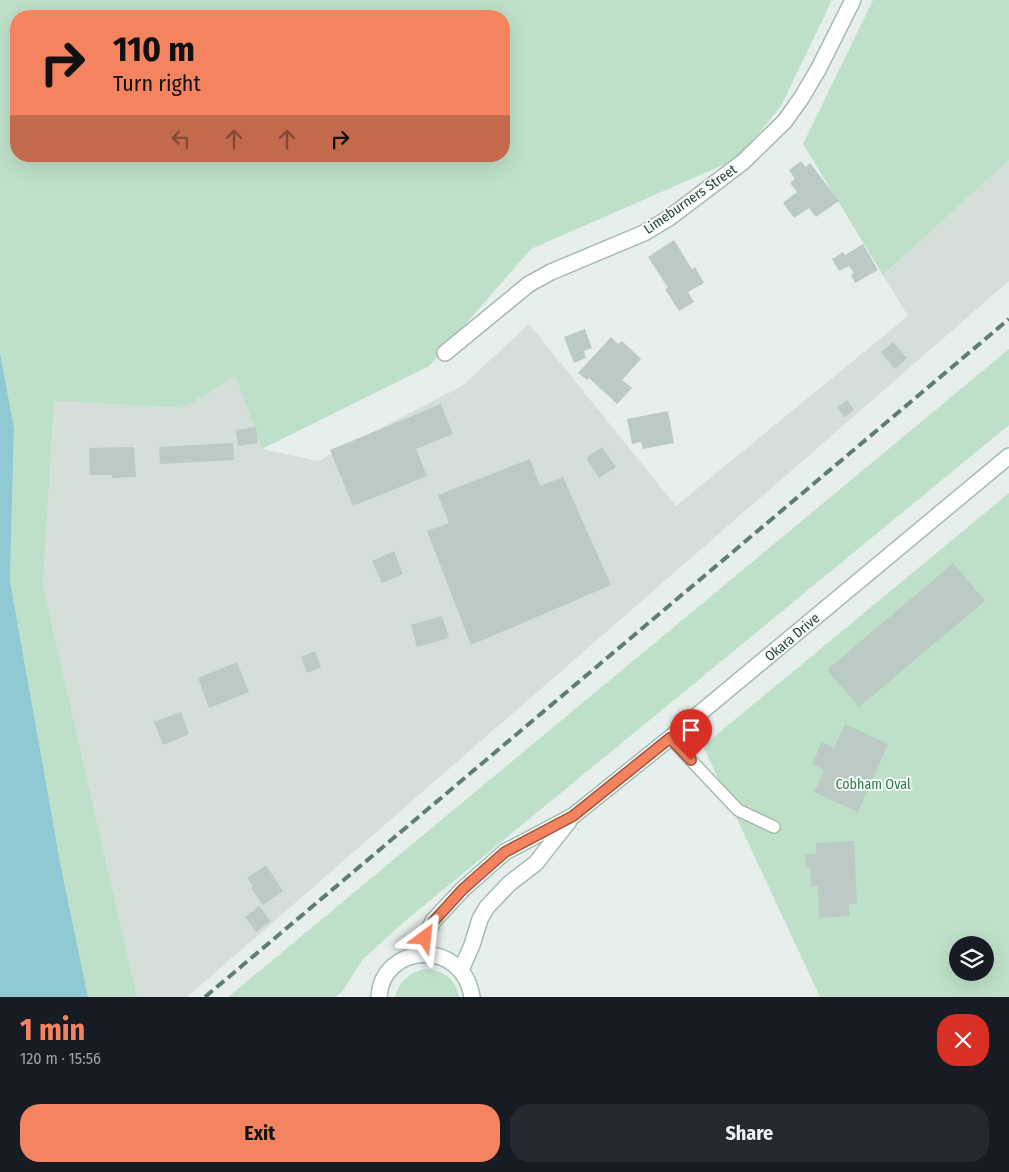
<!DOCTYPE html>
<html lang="en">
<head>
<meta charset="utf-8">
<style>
  body { margin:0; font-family:"Fira Sans Condensed",sans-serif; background:#242831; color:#f1f3f6; height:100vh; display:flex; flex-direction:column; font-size:19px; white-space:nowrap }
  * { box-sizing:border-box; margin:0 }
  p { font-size:16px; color:#9ea1a6 }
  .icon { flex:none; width:28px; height:28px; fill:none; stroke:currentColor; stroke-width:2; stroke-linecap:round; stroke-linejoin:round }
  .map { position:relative; height:997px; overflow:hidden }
  .details { display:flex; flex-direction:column; background:#171b24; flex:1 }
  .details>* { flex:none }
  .guide { position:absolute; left:10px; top:10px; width:500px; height:152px; border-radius:20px; box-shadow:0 5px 20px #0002; background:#f4845f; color:#111; overflow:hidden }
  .controls { position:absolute; left:949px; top:936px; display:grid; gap:10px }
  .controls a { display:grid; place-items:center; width:45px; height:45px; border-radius:50%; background:#171b24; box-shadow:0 5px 20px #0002; font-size:25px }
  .pin { position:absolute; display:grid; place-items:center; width:42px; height:42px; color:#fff; margin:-51px -21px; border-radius:50% 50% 50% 0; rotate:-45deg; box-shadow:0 0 5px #0007 }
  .pin .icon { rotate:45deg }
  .me { position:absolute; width:55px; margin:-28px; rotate:30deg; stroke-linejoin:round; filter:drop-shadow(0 0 4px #0008) }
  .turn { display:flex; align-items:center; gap:18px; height:105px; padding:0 20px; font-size:22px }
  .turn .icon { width:65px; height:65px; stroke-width:2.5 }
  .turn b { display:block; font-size:35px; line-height:42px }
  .lanes { display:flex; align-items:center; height:48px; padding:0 20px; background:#0003; justify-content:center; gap:25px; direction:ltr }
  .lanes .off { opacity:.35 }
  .round { display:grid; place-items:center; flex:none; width:52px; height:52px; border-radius:20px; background:#242831 }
  .summary { display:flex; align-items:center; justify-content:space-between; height:85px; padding:0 20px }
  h1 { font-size:30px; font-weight:700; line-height:38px; color:#f4845f }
  .cta { display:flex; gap:10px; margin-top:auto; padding:10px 20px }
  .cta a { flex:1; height:58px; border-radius:20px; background:#f4845f; color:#111; font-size:20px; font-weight:700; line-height:58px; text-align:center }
  .cta a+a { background:#242831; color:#f1f3f6 }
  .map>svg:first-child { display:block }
  .built { fill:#d4dfda }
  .green { fill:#bfe0c8; fill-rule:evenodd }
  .water { fill:#8ec9d4 }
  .building { fill:#bbcac4 }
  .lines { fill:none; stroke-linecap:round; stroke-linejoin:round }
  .lane-casing { stroke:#a8b8b2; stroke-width:14 }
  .street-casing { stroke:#a8b8b2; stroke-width:18 }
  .secondary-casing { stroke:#a4bbb3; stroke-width:18 }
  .lane { stroke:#fff; stroke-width:11 }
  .street { stroke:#fff; stroke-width:15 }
  .secondary { stroke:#fff; stroke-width:15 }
  .rail { stroke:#5f7d75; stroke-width:4; stroke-dasharray:10 5; stroke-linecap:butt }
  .route-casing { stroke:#9f563e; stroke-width:12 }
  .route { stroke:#f4845f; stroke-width:9 }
  .labels { text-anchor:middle; stroke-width:4; stroke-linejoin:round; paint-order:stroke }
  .street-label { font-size:14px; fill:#24423a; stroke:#f7fbf9 }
  .park-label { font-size:14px; fill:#2d7a4b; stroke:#f7fbf9 }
</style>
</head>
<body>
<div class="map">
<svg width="1009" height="997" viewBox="0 0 1009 997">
  <rect width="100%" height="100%" fill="#e6efeb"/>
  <path class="built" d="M 1009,160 L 1009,281 L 187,997 L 137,997 L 43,586 L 54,401 L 184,408 L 235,376 L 262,449 L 318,461 L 462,386 L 529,324 L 676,506 L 908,316 L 883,275 Z"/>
  <path class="green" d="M 0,0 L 832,0 L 781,106 L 739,158 L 531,249 L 429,366 L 262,449 L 235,376 L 184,408 L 54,401 L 43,586 L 137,997 L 88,997 L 61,867 L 10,581 L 14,428 L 0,352 ZM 16,16 L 504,16 L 504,156 L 16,156 Z
    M 873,0 L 1009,0 L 1009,160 L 883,275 L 803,144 Z
    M 1009,349 L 1009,425 L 411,916 L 363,959 L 342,992 L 335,997 L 228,997 Z
    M 1009,493 L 1009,997 L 820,997 L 703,746 ZM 958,945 L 985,945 L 985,972 L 958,972 Z
    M 424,969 C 442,970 456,978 459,997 L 395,997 C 399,981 409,973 424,969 Z"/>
  <path class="water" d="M 0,352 L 14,428 L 10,581 L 61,867 L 88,997 L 0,997 Z"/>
  <path class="building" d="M 801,161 L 806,167 L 810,163 L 839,201 L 816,217 L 809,208 L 794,218 L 783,203 L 797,192 L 790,183 L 795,179 L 789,170 Z
    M 674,240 L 692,269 L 695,267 L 704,283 L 688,292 L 694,302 L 679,311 L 665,289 L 668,288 L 648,257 Z
    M 863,244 L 878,270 L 855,283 L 851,275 L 854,273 L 849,266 L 839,271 L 832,259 L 843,252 L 845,255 Z
    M 585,329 L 592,348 L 584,351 L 586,358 L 574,363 L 564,337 Z
    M 611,337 L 618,344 L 622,341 L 641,359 L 622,380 L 632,388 L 617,404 L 589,378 L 587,380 L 578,373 Z
    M 893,342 L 907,358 L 895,369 L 881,352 Z
    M 847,400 L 854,410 L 844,417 L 837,407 Z
    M 441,404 L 453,434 L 416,449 L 427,476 L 353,506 L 330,450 Z
    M 668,411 L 674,443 L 643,449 L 641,442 L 632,444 L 627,419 Z
    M 256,427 L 258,443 L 238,446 L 236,430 Z
    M 233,443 L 234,460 L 160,464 L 159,447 Z
    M 134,447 L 136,477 L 112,478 L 112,475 L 90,475 L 89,448 Z
    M 602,447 L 616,467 L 599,478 L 586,458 Z
    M 530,459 L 540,486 L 563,477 L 611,585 L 471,645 L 427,531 L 449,523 L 438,495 Z
    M 394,551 L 403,574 L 382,583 L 372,561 Z
    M 953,563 L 985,601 L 859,707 L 827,670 Z
    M 442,616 L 449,638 L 417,647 L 411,625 Z
    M 315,651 L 321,667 L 307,673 L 301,657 Z
    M 237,662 L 249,692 L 209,708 L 198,678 Z
    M 181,712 L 189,734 L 163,745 L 154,722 Z
    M 845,724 L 888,744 L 858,812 L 814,792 L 824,770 L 812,764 L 822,742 L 834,748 Z
    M 854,841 L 857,904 L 849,904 L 849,916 L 819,918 L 818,886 L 811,886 L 810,867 L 806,867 L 805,855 L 816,854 L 816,843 Z
    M 266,865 L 283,891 L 263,905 L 251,888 L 253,886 L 247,878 Z
    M 259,906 L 271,921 L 256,932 L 245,917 Z"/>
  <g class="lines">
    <defs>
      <path id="lane" d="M 670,738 L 738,810 L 774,827"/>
      <path id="street" d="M 445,353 L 529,284 L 551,272 L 644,233 L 669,218 L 743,162 L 785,121 L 802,97 L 819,68 L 853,0"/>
      <path id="secondary" d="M 417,955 L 433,921 L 463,889 L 505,852 L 573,816 L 670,738 L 1009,456
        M 461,970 L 472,945 L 480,919 L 487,907 L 510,883 L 536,863 L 569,821
        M 379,997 C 382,943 463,938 472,997"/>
    </defs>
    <use href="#lane" class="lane-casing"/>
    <use href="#street" class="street-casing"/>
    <use href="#secondary" class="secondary-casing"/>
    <use href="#lane" class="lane"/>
    <use href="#street" class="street"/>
    <use href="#secondary" class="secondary"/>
    <path class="rail" d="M 205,997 L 1009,319"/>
  </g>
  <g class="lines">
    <defs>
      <path id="route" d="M 425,938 L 433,922 L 463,889 L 505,852 L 573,816 L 670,738 L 691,760"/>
    </defs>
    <use href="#route" class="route-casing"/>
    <use href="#route" class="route"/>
  </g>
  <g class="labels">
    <g class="street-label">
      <text transform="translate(690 199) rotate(-35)" y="5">Limeburners Street</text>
      <text transform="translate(792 637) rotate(-40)" y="5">Okara Drive</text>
    </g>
    <g class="park-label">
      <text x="873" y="789">Cobham Oval</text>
    </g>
  </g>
</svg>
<div class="controls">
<a><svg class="icon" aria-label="layers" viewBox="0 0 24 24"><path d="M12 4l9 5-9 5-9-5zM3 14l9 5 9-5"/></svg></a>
</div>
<div class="pin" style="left:691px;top:760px;background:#d93025"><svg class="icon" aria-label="arrive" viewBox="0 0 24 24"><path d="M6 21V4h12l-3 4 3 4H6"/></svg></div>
<svg class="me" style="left:425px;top:938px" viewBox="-20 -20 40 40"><path d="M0-17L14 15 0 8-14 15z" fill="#f4845f" stroke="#fff" stroke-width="4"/></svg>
<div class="guide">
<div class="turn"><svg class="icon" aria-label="right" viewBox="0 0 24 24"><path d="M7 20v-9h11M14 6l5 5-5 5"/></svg><div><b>110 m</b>Turn right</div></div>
<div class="lanes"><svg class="icon off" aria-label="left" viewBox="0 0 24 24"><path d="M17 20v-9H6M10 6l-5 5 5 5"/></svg><svg class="icon off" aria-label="ahead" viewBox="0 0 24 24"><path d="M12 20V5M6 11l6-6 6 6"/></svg><svg class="icon off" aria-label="ahead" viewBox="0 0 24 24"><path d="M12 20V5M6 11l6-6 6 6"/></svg><svg class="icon" aria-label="right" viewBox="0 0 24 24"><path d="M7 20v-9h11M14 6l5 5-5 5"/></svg></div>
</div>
</div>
<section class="details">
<div class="summary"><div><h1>1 min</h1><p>120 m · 15:56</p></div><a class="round" style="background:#d93025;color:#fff"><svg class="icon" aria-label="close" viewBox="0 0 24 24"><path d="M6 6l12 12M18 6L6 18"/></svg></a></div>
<div class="cta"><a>Exit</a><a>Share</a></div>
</section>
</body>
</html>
